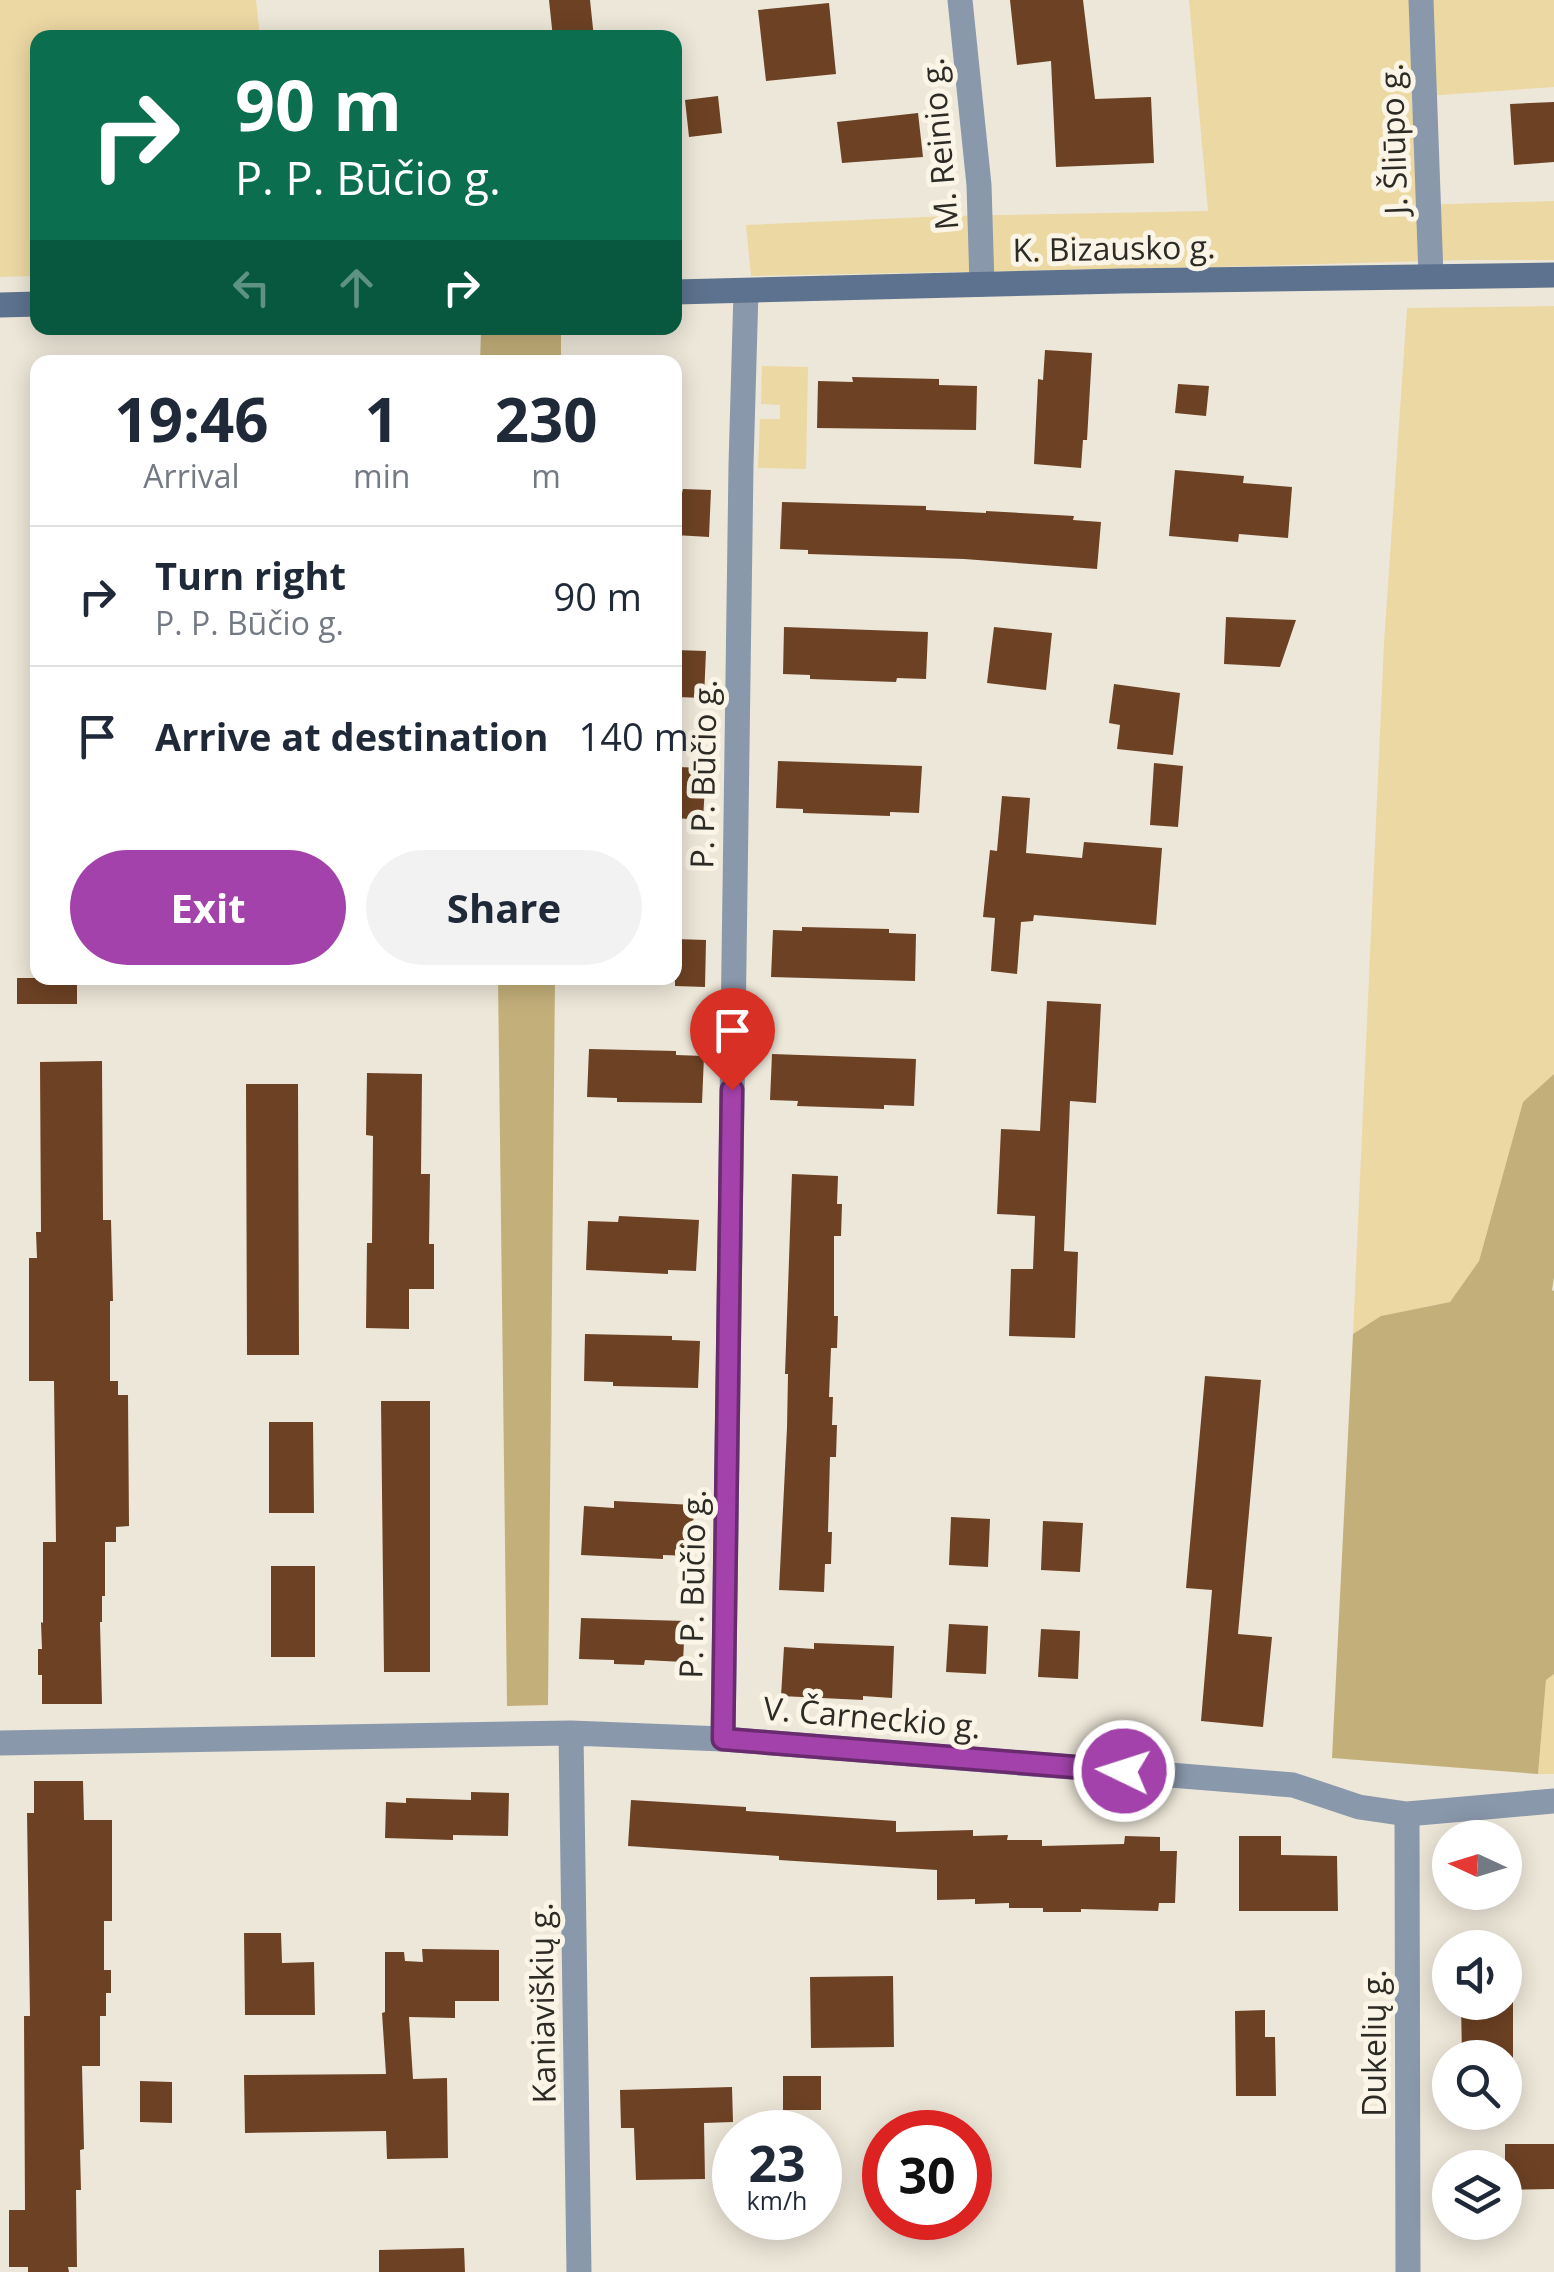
<!DOCTYPE html>
<html lang="en">
<head>
<meta charset="utf-8">
<style>
  body { margin:0; font-family:"Open Sans",sans-serif; background:#f2f2f3; color:#1f2937; height:100vh; display:flex; flex-direction:column; font-size:38px; white-space:nowrap }
  * { box-sizing:border-box; margin:0 }
  p { font-size:32px; color:#747a83 }
  .icon { flex:none; width:55px; height:55px; fill:none; stroke:currentColor; stroke-width:2; stroke-linecap:round; stroke-linejoin:round }
  .map { position:relative; flex:1; overflow:hidden }
  .sheet { position:absolute; left:30px; top:355px; width:652px; height:630px; display:flex; flex-direction:column; background:#fff; border-radius:20px; box-shadow:0 5px 25px #0003 }
  .sheet>* { flex:none }
  .hud { position:absolute; left:30px; top:30px; width:652px; height:305px; border-radius:20px; box-shadow:0 5px 25px #0003; background:#0b6e4f; color:#fff; overflow:hidden }
  .needle { width:65px; rotate:274deg }
  .tools { position:absolute; left:1432px; top:1820px; display:grid; gap:20px }
  .tools a { display:grid; place-items:center; width:90px; height:90px; border-radius:50%; background:#fff; box-shadow:0 5px 25px #0003; font-size:50px }
  .speed { position:absolute; left:712px; top:2110px; display:flex; gap:20px; font-size:50px; font-weight:700; text-align:center }
  .speed>* { display:grid; place-content:center; width:130px; height:130px; border-radius:50%; background:#fff; box-shadow:0 5px 25px #0003; line-height:1 }
  .speed small { font-size:25px; font-weight:400 }
  .speed .limit { border:15px solid #d22; background:#fff; color:#111 }
  .pin { position:absolute; display:grid; place-items:center; width:85px; height:85px; color:#fff; margin:-102px -42px; border-radius:50% 50% 50% 0; rotate:-45deg; box-shadow:0 0 10px #0007 }
  .pin .icon { rotate:45deg }
  .me { position:absolute; width:110px; margin:-55px; rotate:274deg; stroke-linejoin:round; filter:drop-shadow(0 0 8px #0008) }
  .turn { display:flex; align-items:center; gap:35px; height:210px; padding:0 40px; font-size:45px }
  .turn .icon { width:130px; height:130px; stroke-width:2.5 }
  .turn b { display:block; font-size:70px; line-height:85px }
  .lanes { display:flex; align-items:center; height:95px; padding:0 40px; background:#0003; justify-content:center; gap:50px; direction:ltr }
  .lanes .off { opacity:.35 }
  .eta { display:flex; justify-content:space-evenly; align-items:center; height:170px; text-align:center }
  .eta b { font-size:60px; font-weight:700; line-height:70px }
  .cta { display:flex; gap:20px; margin-top:auto; padding:20px 40px }
  .cta a { flex:1; height:115px; border-radius:60px; background:#a242aa; color:#fff; font-size:40px; font-weight:700; line-height:115px; text-align:center }
  .cta a+a { background:#f2f2f3; color:#1f2937 }
  ul { padding:0; list-style:none }
  li { display:flex; align-items:center; gap:30px; height:140px; padding:0 40px; border-top:2px solid #e0e1e3 }
  li div { flex:1 }
  li b { display:block; font-size:38px }
  li em { font-style:normal }
  .map>svg:first-child { display:block }
  .green { fill:#ecd8a3 }
  .forest { fill:#c3af7a }
  .building { fill:#6d4224 }
  .lines { fill:none; stroke-linecap:round; stroke-linejoin:round }
  .street { stroke:#8a98ac; stroke-width:25 }
  .secondary { stroke:#5d728e; stroke-width:25 }
  .route-casing { stroke:#692b6e; stroke-width:25 }
  .route { stroke:#a242aa; stroke-width:18 }
  .labels { text-anchor:middle; stroke-width:10; stroke-linejoin:round; paint-order:stroke }
  .street-label { font-size:32px; fill:#2d2b26; stroke:#faf5e6 }
</style>
</head>
<body>
<div class="map">
<svg width="1554" height="2272" viewBox="0 0 1554 2272">
  <rect width="100%" height="100%" fill="#ede7d9"/>
  <path class="green" d="M 0,0 L 256,0 L 260,37 L 38,38 L 37,276 L 0,277 Z
    M 1189,0 L 1554,0 L 1554,87 L 1412,97 L 1417,205 L 1554,201 L 1554,260 L 1462,260 L 1213,267 L 751,276 L 746,225 L 948,216 L 1208,211 Z
    M 1554,306 L 1554,1074 L 1523,1102 L 1479,1261 L 1450,1302 L 1382,1316 L 1353,1334 L 1384,643 L 1407,308 Z
    M 762,366 L 808,367 L 806,469 L 758,468 L 760,419 L 780,419 L 780,405 L 761,404 Z
    M 1554,1674 L 1554,1774 L 1538,1774 L 1546,1680 Z"/>
  <path class="forest" d="M 561,332 L 561,362 L 480,362 L 481,333 Z
    M 498,978 L 555,978 L 548,1705 L 507,1706 Z
    M 1554,1074 L 1554,1277 L 1552,1290 L 1554,1291 L 1554,1674 L 1546,1680 L 1538,1774 L 1332,1758 L 1353,1334 L 1381,1316 L 1450,1302 L 1479,1261 L 1523,1102 Z"/>
  <path class="building" d="M 549,0 L 590,0 L 594,38 L 553,38 Z
    M 1010,0 L 1083,0 L 1095,99 L 1151,97 L 1154,163 L 1056,167 L 1051,61 L 1017,65 Z
    M 829,3 L 836,74 L 766,81 L 758,10 Z
    M 718,96 L 722,133 L 689,137 L 685,100 Z
    M 1554,102 L 1554,162 L 1514,165 L 1510,104 Z
    M 918,113 L 923,157 L 842,163 L 837,122 Z
    M 1045,350 L 1092,353 L 1087,440 L 1083,440 L 1081,468 L 1034,464 L 1038,379 L 1043,380 Z
    M 852,377 L 939,379 L 939,385 L 977,386 L 976,430 L 817,428 L 818,381 L 853,382 Z
    M 1178,384 L 1209,386 L 1206,416 L 1175,413 Z
    M 1175,470 L 1244,476 L 1243,483 L 1292,487 L 1288,538 L 1239,534 L 1238,542 L 1169,536 Z
    M 683,489 L 711,490 L 709,537 L 675,535 L 675,492 L 682,493 Z
    M 782,502 L 926,506 L 926,510 L 986,513 L 986,511 L 1074,516 L 1073,520 L 1101,522 L 1097,569 L 964,559 L 808,554 L 808,550 L 780,549 Z
    M 1226,617 L 1296,620 L 1280,667 L 1224,664 Z
    M 784,627 L 928,632 L 926,679 L 897,678 L 896,682 L 839,680 L 810,679 L 810,675 L 783,674 Z
    M 994,627 L 1052,633 L 1046,690 L 987,683 Z
    M 675,650 L 706,651 L 704,698 L 677,697 L 677,693 L 675,693 Z
    M 1114,684 L 1180,693 L 1173,755 L 1117,749 L 1120,725 L 1109,723 Z
    M 778,761 L 922,766 L 919,813 L 890,812 L 890,816 L 803,813 L 803,809 L 776,808 Z
    M 1154,763 L 1183,766 L 1178,827 L 1150,825 Z
    M 677,767 L 706,768 L 703,820 L 675,818 L 675,771 L 677,772 Z
    M 1002,796 L 1030,798 L 1026,853 L 1082,858 L 1084,842 L 1162,848 L 1156,925 L 1034,915 L 1033,921 L 1021,922 L 1017,974 L 991,971 L 995,918 L 983,917 L 990,850 L 997,851 Z
    M 802,927 L 889,929 L 889,933 L 916,934 L 915,981 L 771,977 L 773,930 L 802,931 Z
    M 675,939 L 706,940 L 705,987 L 675,986 Z
    M 17,978 L 77,978 L 77,1004 L 17,1004 Z
    M 1047,1001 L 1101,1004 L 1096,1103 L 1070,1101 L 1064,1251 L 1078,1252 L 1075,1338 L 1009,1336 L 1011,1269 L 1033,1269 L 1035,1216 L 997,1214 L 1001,1129 L 1040,1131 Z
    M 589,1049 L 676,1051 L 676,1055 L 704,1056 L 702,1103 L 617,1102 L 617,1098 L 587,1097 Z
    M 772,1054 L 916,1059 L 914,1106 L 884,1105 L 884,1109 L 797,1106 L 798,1101 L 770,1100 Z
    M 102,1061 L 103,1220 L 111,1220 L 113,1301 L 110,1301 L 110,1381 L 118,1381 L 118,1395 L 128,1395 L 129,1526 L 116,1527 L 116,1542 L 105,1542 L 105,1596 L 102,1596 L 102,1622 L 100,1622 L 102,1704 L 42,1704 L 42,1675 L 38,1675 L 38,1649 L 42,1649 L 41,1622 L 43,1623 L 43,1542 L 56,1542 L 54,1381 L 29,1381 L 29,1258 L 37,1258 L 36,1232 L 41,1232 L 40,1062 Z
    M 367,1073 L 422,1074 L 421,1174 L 430,1174 L 429,1244 L 434,1244 L 434,1289 L 409,1289 L 409,1329 L 366,1328 L 367,1243 L 372,1243 L 373,1136 L 366,1135 Z
    M 246,1084 L 298,1084 L 299,1355 L 247,1355 Z
    M 792,1174 L 838,1176 L 837,1204 L 842,1204 L 841,1236 L 834,1236 L 834,1316 L 838,1316 L 837,1348 L 831,1348 L 829,1397 L 833,1397 L 832,1425 L 837,1425 L 836,1457 L 830,1457 L 828,1532 L 832,1532 L 831,1564 L 825,1564 L 824,1592 L 779,1590 L 787,1428 L 788,1374 L 785,1374 Z
    M 619,1216 L 699,1220 L 696,1271 L 668,1270 L 668,1274 L 586,1270 L 588,1221 L 618,1222 Z
    M 585,1334 L 672,1336 L 672,1340 L 700,1341 L 698,1388 L 613,1386 L 613,1382 L 584,1381 Z
    M 1205,1376 L 1261,1380 L 1238,1634 L 1272,1637 L 1263,1727 L 1201,1721 L 1212,1590 L 1186,1588 Z
    M 381,1401 L 430,1401 L 430,1672 L 384,1672 Z
    M 269,1422 L 313,1422 L 314,1513 L 269,1513 Z
    M 614,1501 L 694,1505 L 692,1556 L 663,1555 L 663,1559 L 581,1555 L 584,1506 L 614,1508 Z
    M 951,1517 L 990,1519 L 988,1567 L 949,1565 Z
    M 1043,1521 L 1083,1523 L 1080,1572 L 1041,1570 Z
    M 271,1566 L 315,1566 L 315,1657 L 271,1657 Z
    M 581,1618 L 685,1621 L 683,1662 L 645,1660 L 644,1665 L 614,1664 L 614,1660 L 579,1659 Z
    M 949,1624 L 988,1626 L 986,1674 L 946,1672 Z
    M 1041,1629 L 1080,1631 L 1078,1679 L 1038,1677 Z
    M 814,1643 L 894,1646 L 892,1698 L 863,1696 L 863,1700 L 781,1696 L 784,1647 L 814,1649 Z
    M 34,1781 L 83,1781 L 84,1820 L 112,1820 L 112,1921 L 104,1921 L 104,1970 L 111,1970 L 111,1993 L 106,1993 L 106,2016 L 100,2016 L 100,2066 L 82,2066 L 84,2149 L 80,2150 L 81,2190 L 76,2190 L 77,2267 L 68,2267 L 69,2272 L 28,2272 L 28,2267 L 9,2267 L 9,2210 L 25,2210 L 24,2016 L 30,2016 L 27,1813 L 34,1813 Z
    M 471,1792 L 509,1793 L 508,1836 L 453,1835 L 453,1840 L 385,1838 L 386,1802 L 406,1803 L 406,1798 L 471,1800 Z
    M 631,1800 L 746,1807 L 746,1811 L 896,1821 L 896,1832 L 973,1830 L 973,1836 L 1008,1835 L 1007,1840 L 1042,1840 L 1042,1846 L 1124,1844 L 1125,1836 L 1160,1837 L 1160,1851 L 1177,1851 L 1175,1903 L 1159,1903 L 1158,1911 L 1081,1909 L 1081,1912 L 1043,1912 L 1043,1908 L 1009,1908 L 1009,1903 L 975,1904 L 975,1899 L 937,1900 L 937,1870 L 779,1860 L 779,1856 L 628,1846 Z
    M 1239,1836 L 1281,1836 L 1281,1855 L 1337,1856 L 1338,1911 L 1239,1911 Z
    M 244,1933 L 281,1933 L 282,1963 L 314,1962 L 315,2015 L 245,2015 Z
    M 422,1949 L 499,1950 L 499,2001 L 455,2001 L 455,2018 L 409,2017 L 413,2079 L 447,2078 L 448,2158 L 387,2159 L 386,2131 L 245,2133 L 244,2075 L 386,2074 L 382,2013 L 385,2012 L 385,1952 L 404,1952 L 405,1961 L 423,1962 Z
    M 893,1976 L 894,2047 L 811,2048 L 810,1977 Z
    M 1461,2002 L 1513,2002 L 1513,2058 L 1462,2058 Z
    M 1265,2010 L 1265,2037 L 1275,2037 L 1276,2096 L 1236,2096 L 1235,2011 Z
    M 783,2076 L 821,2076 L 821,2110 L 783,2110 Z
    M 140,2081 L 172,2082 L 172,2123 L 140,2122 Z
    M 732,2087 L 733,2122 L 704,2123 L 705,2179 L 636,2180 L 634,2128 L 621,2128 L 620,2090 Z
    M 1505,2144 L 1554,2144 L 1554,2189 L 1505,2190 Z
    M 464,2248 L 465,2272 L 379,2272 L 379,2250 Z"/>
  <g class="lines">
    <path class="street" d="M 960,0 L 979,185 L 982,284
      M 1421,0 L 1431,276
      M 571,1733 L 579,2272
      M 723,1739 L 741,465 L 746,291
      M 0,1743 L 571,1733 L 723,1739 L 1293,1785 L 1359,1807 L 1407,1814 L 1554,1801
      M 1407,1814 L 1408,2272"/>
    <path class="secondary" d="M 675,292 L 1121,281 L 1554,275
      M 0,305 L 38,304"/>
  </g>
  <g class="lines">
    <defs>
      <path id="route" d="M 732,1090 L 723,1739 L 1124,1771"/>
    </defs>
    <use href="#route" class="route-casing"/>
    <use href="#route" class="route"/>
  </g>
  <g class="labels">
    <g class="street-label">
      <text transform="translate(1394 139) rotate(-92)" y="11">J. Šliūpo g.</text>
      <text transform="translate(940 144) rotate(-95)" y="11">M. Reinio g.</text>
      <text transform="translate(1114 249) rotate(-1)" y="11">K. Bizausko g.</text>
      <text transform="translate(704 774) rotate(-89)" y="11">P. P. Būčio g.</text>
      <text transform="translate(693 1584) rotate(-89)" y="11">P. P. Būčio g.</text>
      <text transform="translate(872 1718) rotate(5)" y="11">V. Čarneckio g.</text>
      <text transform="translate(543 2003) rotate(-91)" y="11">Kaniaviškių g.</text>
      <text transform="translate(1375 2043) rotate(-90)" y="11">Dukelių g.</text>
    </g>
  </g>
</svg>
<div class="tools">
<a><svg class="needle" viewBox="-14 -14 28 28"><path d="M0-13l5 13h-10z" fill="#e53935"/><path d="M0 13l5-13h-10z" fill="#747a83"/></svg></a>
<a><svg class="icon" aria-label="sound" viewBox="0 0 24 24"><path d="M4 9h4l5-4v14l-5-4H4zM17 9q2 3 0 6"/></svg></a>
<a><svg class="icon" aria-label="search" viewBox="0 0 24 24"><circle cx="10" cy="10" r="6"/><path d="M15 15l6 6"/></svg></a>
<a><svg class="icon" aria-label="layers" viewBox="0 0 24 24"><path d="M12 4l9 5-9 5-9-5zM3 14l9 5 9-5"/></svg></a>
</div>
<div class="speed"><div>23<small>km/h</small></div><div class="limit">30</div></div>
<div class="pin" style="left:732px;top:1090px;background:#d93025"><svg class="icon" aria-label="arrive" viewBox="0 0 24 24"><path d="M6 21V4h12l-3 4 3 4H6"/></svg></div>
<svg class="me" style="left:1124px;top:1771px" viewBox="-20 -20 40 40"><circle r="17" fill="#a242aa" stroke="#fff" stroke-width="3"/><path d="M0-11L8 9 0 5-8 9z" fill="#fff"/></svg>
<div class="hud">
<div class="turn"><svg class="icon" aria-label="right" viewBox="0 0 24 24"><path d="M7 20v-9h11M14 6l5 5-5 5"/></svg><div><b>90 m</b>P. P. Būčio g.</div></div>
<div class="lanes"><svg class="icon off" aria-label="left" viewBox="0 0 24 24"><path d="M17 20v-9H6M10 6l-5 5 5 5"/></svg><svg class="icon off" aria-label="ahead" viewBox="0 0 24 24"><path d="M12 20V5M6 11l6-6 6 6"/></svg><svg class="icon" aria-label="right" viewBox="0 0 24 24"><path d="M7 20v-9h11M14 6l5 5-5 5"/></svg></div>
</div>
<section class="sheet">
<div class="eta">
<div><b>19:46</b><p>Arrival</p></div>
<div><b>1</b><p>min</p></div>
<div><b>230</b><p>m</p></div>
</div>
<ul>
<li><svg class="icon" aria-label="right" viewBox="0 0 24 24"><path d="M7 20v-9h11M14 6l5 5-5 5"/></svg><div><b>Turn right</b><p>P. P. Būčio g.</p></div><em>90 m</em></li>
<li><svg class="icon" aria-label="arrive" viewBox="0 0 24 24"><path d="M6 21V4h12l-3 4 3 4H6"/></svg><div><b>Arrive at destination</b></div><em>140 m</em></li>
</ul>
<div class="cta"><a>Exit</a><a>Share</a></div>
</section>
</div>
</body>
</html>
